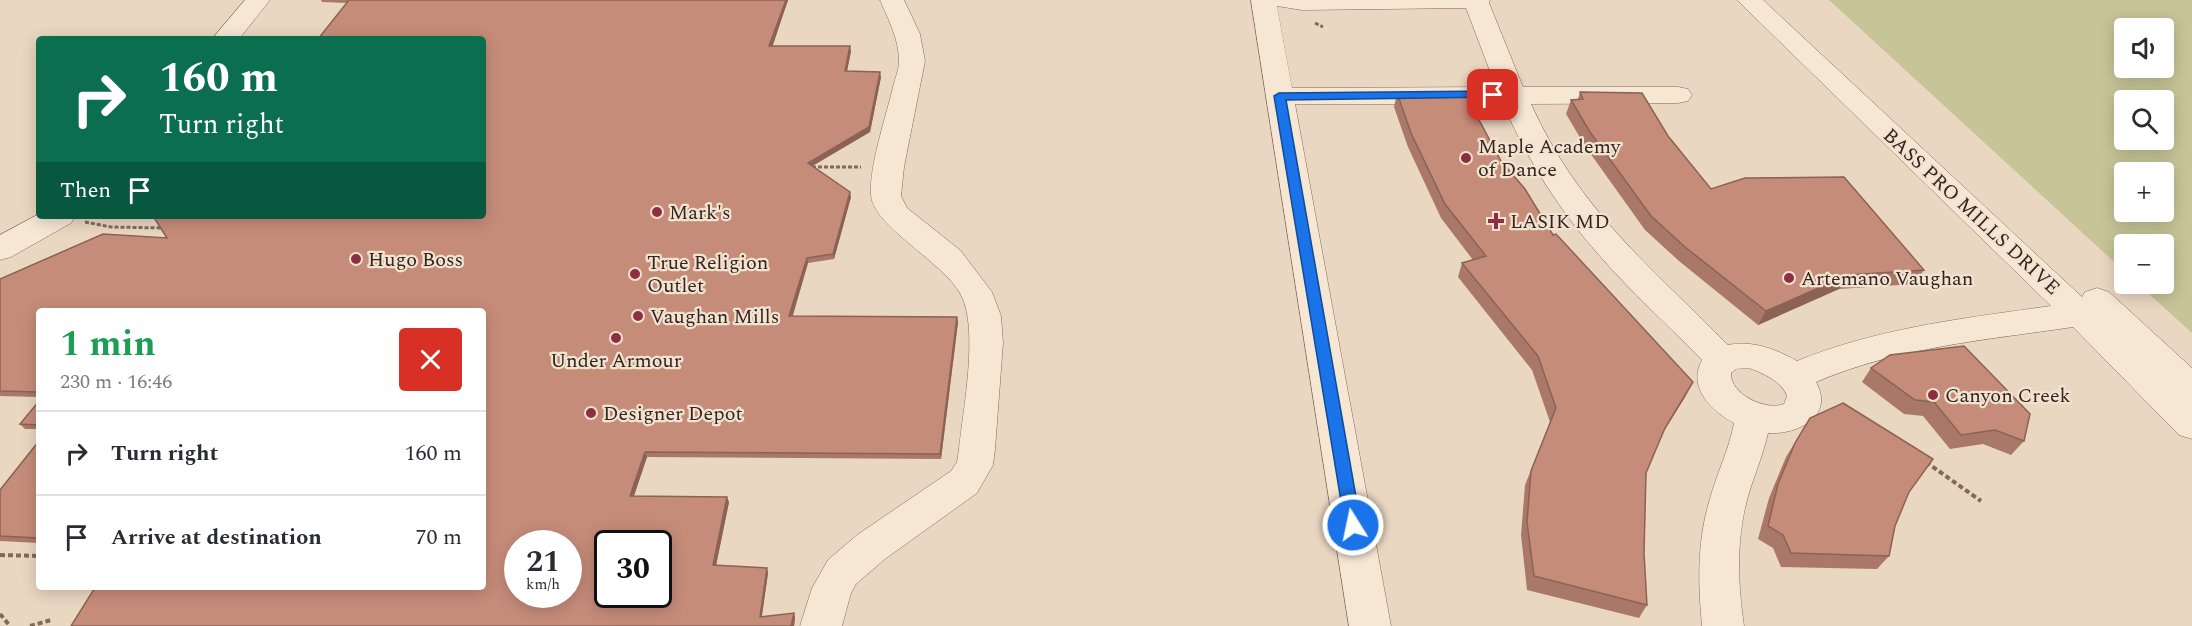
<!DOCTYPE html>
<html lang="en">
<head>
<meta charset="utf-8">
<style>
  body { margin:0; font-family:Spectral,serif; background:#f2f2f3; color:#2b2b33; height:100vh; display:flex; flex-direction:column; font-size:22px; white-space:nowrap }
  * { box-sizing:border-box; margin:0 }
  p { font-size:20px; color:#7c7c81 }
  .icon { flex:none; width:33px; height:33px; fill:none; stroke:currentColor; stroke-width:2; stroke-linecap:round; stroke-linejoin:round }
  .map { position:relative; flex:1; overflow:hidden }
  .details { position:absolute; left:36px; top:308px; width:450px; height:282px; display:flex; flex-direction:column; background:#fff; border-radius:6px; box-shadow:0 3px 15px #0003 }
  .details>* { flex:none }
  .top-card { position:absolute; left:36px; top:36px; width:450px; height:183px; border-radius:6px; box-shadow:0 3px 15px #0003; background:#0b6e4f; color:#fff; overflow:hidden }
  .tools { position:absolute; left:2114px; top:18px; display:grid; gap:12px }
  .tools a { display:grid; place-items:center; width:60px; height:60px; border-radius:6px; background:#fff; box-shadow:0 3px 15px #0003; font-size:30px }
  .speed { position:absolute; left:504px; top:530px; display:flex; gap:12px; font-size:30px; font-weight:700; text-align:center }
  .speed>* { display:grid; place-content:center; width:78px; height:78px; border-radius:50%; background:#fff; box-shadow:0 3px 15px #0003; line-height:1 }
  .speed small { font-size:15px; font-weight:400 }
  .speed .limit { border:3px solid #111; border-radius:9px; background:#fff; color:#111 }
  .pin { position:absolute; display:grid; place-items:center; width:51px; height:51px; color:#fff; margin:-26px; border-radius:12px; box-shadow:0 3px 9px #0006 }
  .me { position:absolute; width:66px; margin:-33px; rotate:350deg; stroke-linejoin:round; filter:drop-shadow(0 0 4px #0008) }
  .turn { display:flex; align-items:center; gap:21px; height:126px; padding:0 24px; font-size:27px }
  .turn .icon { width:78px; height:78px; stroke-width:2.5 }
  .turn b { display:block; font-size:42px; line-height:51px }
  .then { display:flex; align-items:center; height:57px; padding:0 24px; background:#0003; gap:12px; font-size:22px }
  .round { display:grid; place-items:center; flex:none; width:63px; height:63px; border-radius:6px; background:#f2f2f3 }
  .overview { display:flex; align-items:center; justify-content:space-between; height:102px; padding:0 24px }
  h1 { font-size:36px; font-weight:700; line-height:45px; color:#1e9e55 }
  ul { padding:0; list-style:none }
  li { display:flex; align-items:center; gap:18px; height:84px; padding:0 24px; border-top:2px solid #e1e1e2 }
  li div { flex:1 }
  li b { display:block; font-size:22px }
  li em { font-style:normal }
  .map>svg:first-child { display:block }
  .green { fill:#c7c597; fill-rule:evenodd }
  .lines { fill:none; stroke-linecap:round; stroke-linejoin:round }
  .minor-casing { stroke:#83695a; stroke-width:1 }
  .path-far1 { stroke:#83695a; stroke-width:3; stroke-dasharray:4 2; stroke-linecap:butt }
  .path { stroke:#83695a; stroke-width:4; stroke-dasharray:5 3; stroke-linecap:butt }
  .minor { fill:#f6e6d4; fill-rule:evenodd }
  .wall { fill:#aa7869 }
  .shaded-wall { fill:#8b6255 }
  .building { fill:#c68c7a; stroke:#8b6255; stroke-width:1.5; fill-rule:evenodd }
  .route { fill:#1a73e8; stroke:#114b97; stroke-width:1.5 }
  .poi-dot { fill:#8e2f40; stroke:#f2e3d1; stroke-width:2 }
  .labels { text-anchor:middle; stroke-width:4.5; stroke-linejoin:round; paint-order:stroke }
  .poi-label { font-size:20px; fill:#34241e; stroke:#f2e3d1; text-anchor:start }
  .street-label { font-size:20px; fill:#34241e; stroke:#f2e3d1 }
</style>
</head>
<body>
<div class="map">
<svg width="2192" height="626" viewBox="0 0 2192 626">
  <rect width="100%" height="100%" fill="#ead7c2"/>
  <path class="green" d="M 1829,0 L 2192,0 L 2192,333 L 2138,284 L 2163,284 L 2163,244 L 2124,244 L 2124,271 ZM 2124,28 L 2163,28 L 2163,68 L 2124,68 ZM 2124,100 L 2163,100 L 2163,140 L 2124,140 ZM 2124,172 L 2163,172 L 2163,212 L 2124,212 Z"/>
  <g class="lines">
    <defs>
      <path id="minor" d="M 245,0 L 270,0 L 239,39 L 212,39 Z
        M 880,0 L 904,0 L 920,34 L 925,61 L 904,167 L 901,196 L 907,208 L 960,250 L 992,292 L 1001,316 L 1003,343 L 995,449 L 993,465 L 977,493 L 885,559 L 856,584 L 851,593 L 842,626 L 800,626 L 812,588 L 828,560 L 857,535 L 951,471 L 957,462 L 959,449 C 963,410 979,329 961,295 C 943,261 873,227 871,195 C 869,166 886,117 893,87 C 895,79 899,69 899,61 C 899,39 888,19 880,0 Z
        M 1251,0 L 1490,0 L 1489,3 L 1523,87 L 1678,87 L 1688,89 L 1692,95 L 1688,101 L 1678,103 L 1531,104 C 1579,210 1649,265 1728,345 C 1752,340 1776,349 1797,361 C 1878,328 1965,318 2051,306 L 1737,0 L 1763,0 L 2082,297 L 2085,292 L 2097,288 L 2109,292 L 2192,368 L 2192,439 L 2179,435 L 2073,327 C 1986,340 1898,347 1816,382 C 1835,416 1798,435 1768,433 C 1763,456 1753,478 1747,500 C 1736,542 1738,584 1744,626 L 1702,626 C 1698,584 1697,543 1709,502 C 1716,475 1729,450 1734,423 C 1711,411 1687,387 1702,360 C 1668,325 1631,292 1599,255 C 1559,210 1527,159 1503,104 L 1295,104 L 1391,626 L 1349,626 ZM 1277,6 L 1302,10 L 1466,8 L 1496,87 L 1292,88 ZM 1749,368 C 1762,373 1782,381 1787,396 L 1784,404 C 1765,411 1730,394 1731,373 L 1736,369 Z
        M 39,214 L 75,216 L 71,223 L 11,257 L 0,260 L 0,235 Z"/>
    </defs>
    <use href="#minor" class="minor-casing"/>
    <path class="path-far1" d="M 1315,23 L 1323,27
      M 812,167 L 861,167
      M 85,222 L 111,227 L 164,228"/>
    <path class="path" d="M 1926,462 L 1981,501
      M 0,555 L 39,556
      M 0,614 L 10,626
      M 30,626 L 51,620"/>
    <use href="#minor" class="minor"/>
  </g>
  <path class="wall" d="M 321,0 L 788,0 L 772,46 L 851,51 L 847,71 L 881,77 L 870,132 L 812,166 L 851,197 L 834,259 L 808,263 L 792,316 L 958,322 L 941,459 L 647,457 L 634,496 L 729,502 L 716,566 L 768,573 L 762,616 L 795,617 L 794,626 L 71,626 L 483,586 L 39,310 L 39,397 L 0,396 L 0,279 L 167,238 L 483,216 L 347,3 L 322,2 Z
    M 1580,92 L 1668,136 L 1711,189 L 1924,270 L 1914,284 L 1839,289 L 1758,325 L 1679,261 L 1645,230 L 1585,146 L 1566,114 L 1571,100 L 1578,99 Z
    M 1397,93 L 1471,105 L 1501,161 L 1553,235 L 1685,397 L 1662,434 L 1646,473 L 1644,553 L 1647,605 L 1639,618 L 1527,590 L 1521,535 L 1525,485 L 1550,422 L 1532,370 L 1458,277 L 1462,263 L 1473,260 L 1441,218 L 1408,147 L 1394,107 Z
    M 1871,368 L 2024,441 L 2011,455 L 1983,444 L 1950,449 L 1923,416 L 1904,414 L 1862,382 Z
    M 39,401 L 39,429 L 25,429 L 20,424 Z
    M 1810,418 L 1909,492 L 1895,526 L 1889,556 L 1877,569 L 1781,567 L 1773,548 L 1758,539 L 1769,498 L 1786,457 Z
    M 39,441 L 39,543 L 0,541 L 0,490 Z"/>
  <path class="shaded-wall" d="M 786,0 L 788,0 L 771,51 L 769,46 Z
    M 850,46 L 851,51 L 846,76 L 845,71 Z
    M 880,72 L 881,77 L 870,132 L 809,168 L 808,163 Z
    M 850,192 L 851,197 L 834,259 L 833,254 Z
    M 807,258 L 808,263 L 791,322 L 789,316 Z
    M 1848,275 L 1839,289 L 1758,325 L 1766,311 Z
    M 957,317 L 958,322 L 941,459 L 940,454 Z
    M 1693,382 L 1685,397 L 1657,442 L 1665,428 Z
    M 645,452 L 647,457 L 632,501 L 630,496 Z
    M 727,497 L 729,502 L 715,570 L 713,565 Z
    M 767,568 L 768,573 L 761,621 L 760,617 Z
    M 794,613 L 795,617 L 794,626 L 791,626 Z"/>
  <path class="building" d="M 349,0 L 786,0 L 769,46 L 850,46 L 845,71 L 880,72 L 869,127 L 808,163 L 850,192 L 833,254 L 807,258 L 789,316 L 957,317 L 940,454 L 645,452 L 630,496 L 727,497 L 713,565 L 767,568 L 760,617 L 794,613 L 791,626 L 71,626 L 96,586 L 483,586 L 483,310 L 39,310 L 39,392 L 0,391 L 0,279 L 103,234 L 167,238 L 153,216 L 483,216 L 483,39 L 318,39 ZM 518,543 L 568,543 L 568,594 L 518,594 ZM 608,543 L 658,543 L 658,594 L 608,594 Z
    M 1467,92 L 1471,105 L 1501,161 L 1525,189 L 1553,235 L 1556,234 L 1693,382 L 1665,428 L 1646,473 L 1644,553 L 1647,605 L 1534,576 L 1527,522 L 1531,471 L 1556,408 L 1538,356 L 1462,263 L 1486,256 L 1445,204 L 1411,133 L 1397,93 Z
    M 1580,92 L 1642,93 L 1668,136 L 1711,189 L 1745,178 L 1844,177 L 1924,270 L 1848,275 L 1766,311 L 1685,247 L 1651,216 L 1590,132 L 1571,100 L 1583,99 Z
    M 1964,346 L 2030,414 L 2024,441 L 1995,430 L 1961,435 L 1934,402 L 1915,400 L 1871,368 L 1890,355 Z
    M 39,401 L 39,425 L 20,424 Z
    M 1843,403 L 1933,459 L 1909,492 L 1895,526 L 1889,556 L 1791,553 L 1783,535 L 1768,526 L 1778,484 L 1795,443 L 1810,418 Z
    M 39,441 L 39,538 L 0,536 L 0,490 Z"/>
  <path class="route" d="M 1493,91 L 1498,95 L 1497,97 L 1286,100 L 1361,525 L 1358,530 L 1353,532 L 1347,530 L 1345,525 L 1274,96 L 1279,93 Z"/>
  <g class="poi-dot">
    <circle cx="1466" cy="158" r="6"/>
    <circle cx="657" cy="212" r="6"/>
    <path d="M1493 212h6v6h6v6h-6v6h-6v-6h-6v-6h6z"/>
    <circle cx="356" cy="259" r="6"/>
    <circle cx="635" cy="274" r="6"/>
    <circle cx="1789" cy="278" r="6"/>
    <circle cx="638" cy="316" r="6"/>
    <circle cx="616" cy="338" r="6"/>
    <circle cx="1933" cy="395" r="6"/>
    <circle cx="591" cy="413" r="6"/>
  </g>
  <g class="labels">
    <g class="poi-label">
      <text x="1478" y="153">Maple Academy<tspan x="1478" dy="23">of Dance</tspan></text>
      <text x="669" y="219">Mark's</text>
      <text x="1510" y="228">LASIK MD</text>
      <text x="368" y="266">Hugo Boss</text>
      <text x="647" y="269">True Religion<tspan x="647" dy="23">Outlet</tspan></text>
      <text x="1801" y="285">Artemano Vaughan</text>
      <text x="650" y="323">Vaughan Mills</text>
      <text x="616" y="367" text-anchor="middle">Under Armour</text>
      <text x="1945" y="402">Canyon Creek</text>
      <text x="603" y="420">Designer Depot</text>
    </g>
    <g class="street-label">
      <text transform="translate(1972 211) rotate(43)" y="7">BASS PRO MILLS DRIVE</text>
    </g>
  </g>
</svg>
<div class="tools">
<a><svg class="icon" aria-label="sound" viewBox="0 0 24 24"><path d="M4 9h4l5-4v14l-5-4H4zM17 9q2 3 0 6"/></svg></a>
<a><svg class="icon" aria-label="search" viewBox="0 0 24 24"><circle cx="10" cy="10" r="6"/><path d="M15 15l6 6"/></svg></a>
<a>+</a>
<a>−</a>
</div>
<div class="speed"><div>21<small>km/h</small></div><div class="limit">30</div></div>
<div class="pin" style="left:1493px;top:95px;background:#d93025"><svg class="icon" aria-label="arrive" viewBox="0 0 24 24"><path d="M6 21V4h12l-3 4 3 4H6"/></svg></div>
<svg class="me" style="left:1353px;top:525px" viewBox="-20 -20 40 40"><circle r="17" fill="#1a73e8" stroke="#fff" stroke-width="3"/><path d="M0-11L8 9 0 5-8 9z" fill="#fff"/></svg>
<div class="top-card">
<div class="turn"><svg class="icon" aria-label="right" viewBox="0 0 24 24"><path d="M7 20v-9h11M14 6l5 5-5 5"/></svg><div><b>160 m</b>Turn right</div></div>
<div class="then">Then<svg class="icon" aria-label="arrive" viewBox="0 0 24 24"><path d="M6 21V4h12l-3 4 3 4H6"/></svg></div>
</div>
<section class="details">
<div class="overview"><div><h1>1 min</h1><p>230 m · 16:46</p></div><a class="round" style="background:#d93025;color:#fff"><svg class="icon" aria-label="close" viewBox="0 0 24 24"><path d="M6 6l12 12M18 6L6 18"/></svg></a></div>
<ul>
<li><svg class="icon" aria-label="right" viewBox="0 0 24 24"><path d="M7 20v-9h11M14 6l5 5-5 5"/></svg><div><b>Turn right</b></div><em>160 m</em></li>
<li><svg class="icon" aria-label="arrive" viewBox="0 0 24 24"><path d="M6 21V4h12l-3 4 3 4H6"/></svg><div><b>Arrive at destination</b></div><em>70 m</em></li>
</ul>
</section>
</div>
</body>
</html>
